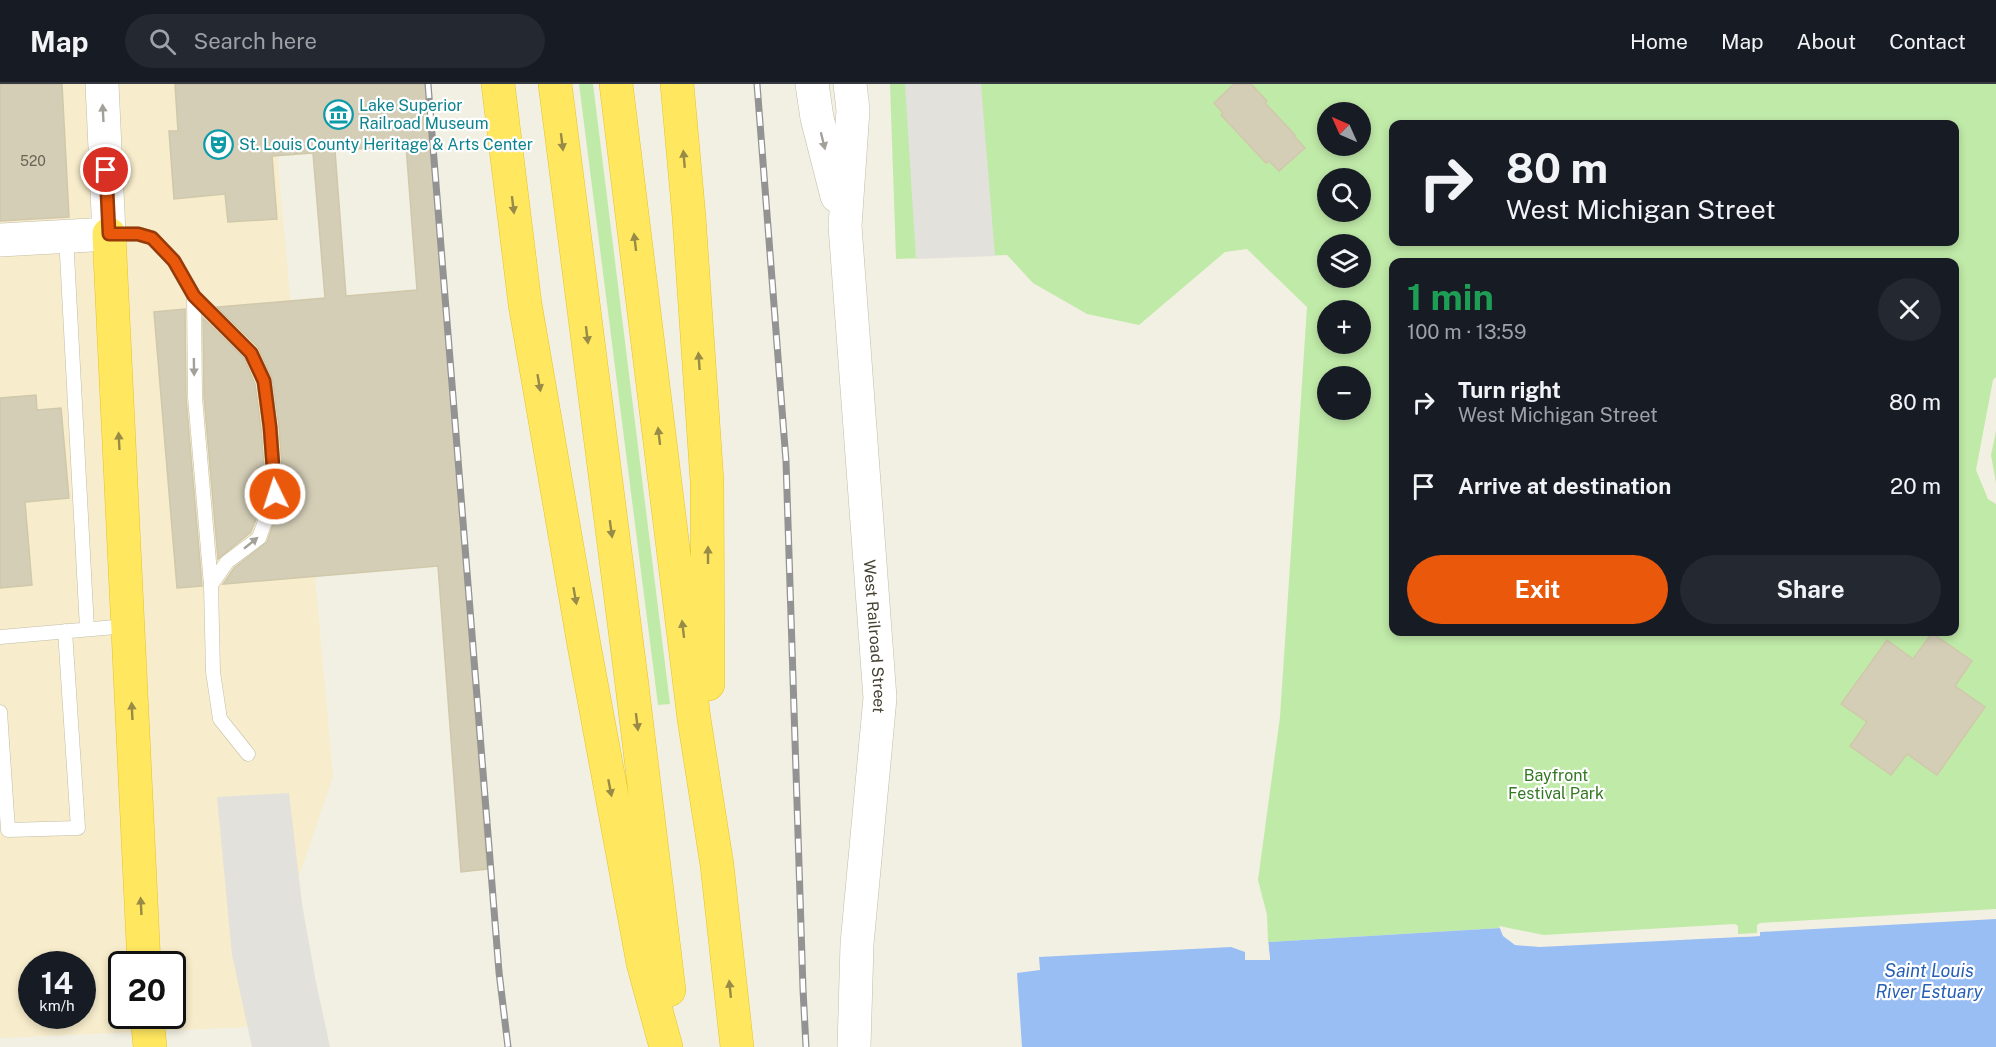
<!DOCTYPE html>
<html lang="en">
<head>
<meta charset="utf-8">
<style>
  body { margin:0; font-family:"Public Sans",sans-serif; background:#242831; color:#f1f3f6; height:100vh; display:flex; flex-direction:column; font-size:22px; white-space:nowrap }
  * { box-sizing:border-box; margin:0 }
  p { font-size:20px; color:#9ea1a6 }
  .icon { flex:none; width:33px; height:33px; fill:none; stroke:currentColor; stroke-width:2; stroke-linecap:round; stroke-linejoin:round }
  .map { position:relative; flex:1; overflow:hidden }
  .drawer { position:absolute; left:1389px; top:174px; width:570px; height:378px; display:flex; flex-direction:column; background:#171b24; border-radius:12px; box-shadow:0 3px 9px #0003 }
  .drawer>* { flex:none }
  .guide { position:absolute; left:1389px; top:36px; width:570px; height:126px; border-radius:12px; box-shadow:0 3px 9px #0003; background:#171b24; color:#f1f3f6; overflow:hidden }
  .needle { width:39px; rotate:315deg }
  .fabs { position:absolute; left:1317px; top:18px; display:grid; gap:12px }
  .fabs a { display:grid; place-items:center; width:54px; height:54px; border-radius:50%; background:#171b24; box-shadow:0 3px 9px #0003; font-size:30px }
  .speed { position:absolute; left:18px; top:867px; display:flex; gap:12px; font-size:30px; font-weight:700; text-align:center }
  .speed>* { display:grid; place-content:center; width:78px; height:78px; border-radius:50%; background:#171b24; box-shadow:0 3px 9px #0003; line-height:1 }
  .speed small { font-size:15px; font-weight:400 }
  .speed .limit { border:3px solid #111; border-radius:9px; background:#fff; color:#111 }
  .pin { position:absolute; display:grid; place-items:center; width:51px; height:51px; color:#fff; margin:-26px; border:3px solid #fff; border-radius:50%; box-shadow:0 2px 6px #0007 }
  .me { position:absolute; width:66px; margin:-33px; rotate:356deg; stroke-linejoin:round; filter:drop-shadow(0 0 4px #0008) }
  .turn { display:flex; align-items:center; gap:21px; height:126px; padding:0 18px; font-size:27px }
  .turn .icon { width:78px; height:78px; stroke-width:2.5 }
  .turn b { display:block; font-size:42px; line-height:51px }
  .round { display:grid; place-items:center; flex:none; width:63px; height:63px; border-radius:32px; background:#242831 }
  .head { display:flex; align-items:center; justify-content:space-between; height:102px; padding:0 18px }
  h1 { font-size:36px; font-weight:700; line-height:45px; color:#1e9e55 }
  .button { display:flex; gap:12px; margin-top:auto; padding:12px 18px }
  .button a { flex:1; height:69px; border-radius:36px; background:#ea580c; color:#fff; font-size:24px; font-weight:700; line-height:69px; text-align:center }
  .button a+a { background:#242831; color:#f1f3f6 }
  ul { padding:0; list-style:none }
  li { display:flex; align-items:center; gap:18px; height:84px; padding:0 18px }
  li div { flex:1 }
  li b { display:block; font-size:22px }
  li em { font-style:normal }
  header { display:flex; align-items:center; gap:36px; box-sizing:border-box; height:84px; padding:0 30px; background:#171b24; border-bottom:2px solid #363941 }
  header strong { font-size:28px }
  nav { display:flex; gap:33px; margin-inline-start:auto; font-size:21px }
  .search { width:420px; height:54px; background:#242831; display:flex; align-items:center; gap:15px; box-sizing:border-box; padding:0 21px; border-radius:33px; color:#9ea1a6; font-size:22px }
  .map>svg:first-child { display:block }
  .commercial { fill:#f7eccb; fill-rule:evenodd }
  .green { fill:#c0eaa8; fill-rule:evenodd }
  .parking { fill:#e2e1db }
  .water { fill:#99bef4 }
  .pier { fill:#f2f0e2 }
  .building { fill:#d4ceb7; stroke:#d0c8aa; stroke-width:1.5; fill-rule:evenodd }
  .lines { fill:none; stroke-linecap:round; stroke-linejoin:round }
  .service-casing { stroke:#c1bda7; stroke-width:15 }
  .tertiary-casing { stroke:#c1bda7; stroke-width:34 }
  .motorway-casing { stroke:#e6c328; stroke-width:34 }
  .service { stroke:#fff; stroke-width:14 }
  .tertiary { stroke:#fff; stroke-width:33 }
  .motorway { stroke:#ffe760; stroke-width:33 }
  .rail-casing { stroke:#939393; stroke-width:7 }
  .rail { stroke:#fff; stroke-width:4.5; stroke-dasharray:14; stroke-linecap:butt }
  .oneway { fill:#a2a098 }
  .oneway2 { fill:#988b47 }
  .route-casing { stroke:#983908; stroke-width:15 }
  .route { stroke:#ea580c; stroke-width:10 }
  .labels { text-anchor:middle; stroke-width:4.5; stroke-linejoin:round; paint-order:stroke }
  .number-label { font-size:14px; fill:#686453 }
  .culture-label { font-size:16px; fill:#0d838f; stroke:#fff; text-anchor:start }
  .street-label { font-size:16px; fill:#444032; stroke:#fff }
  .park-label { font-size:16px; fill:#347823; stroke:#fff }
  .water-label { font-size:18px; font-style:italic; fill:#265fb5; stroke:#fff }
</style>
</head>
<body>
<header>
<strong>Map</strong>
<div class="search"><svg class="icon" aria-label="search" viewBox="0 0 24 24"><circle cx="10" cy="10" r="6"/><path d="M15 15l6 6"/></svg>Search here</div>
<nav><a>Home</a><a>Map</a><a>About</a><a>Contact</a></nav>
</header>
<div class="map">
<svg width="1996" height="963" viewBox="0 0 1996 963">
  <rect width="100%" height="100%" fill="#f2f0e2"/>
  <path class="commercial" d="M 0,0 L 271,0 L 333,693 L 247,943 L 0,954 ZM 32,880 L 82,880 L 82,932 L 32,932 ZM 122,880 L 172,880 L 172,932 L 122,932 Z"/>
  <path class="green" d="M 579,0 L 593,0 L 670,620 L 658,621 Z
    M 890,0 L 1996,0 L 1996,828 L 1760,852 L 1544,854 L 1501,844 L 1268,858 L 1267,831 L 1258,796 L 1280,633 L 1307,223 L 1247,165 L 1225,168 L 1139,241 L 1087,230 L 1033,199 L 1007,171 L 896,175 ZM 1328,28 L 1360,28 L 1360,62 L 1328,62 ZM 1394,40 L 1954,40 L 1954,158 L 1394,158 ZM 1328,94 L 1360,94 L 1360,128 L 1328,128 ZM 1328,160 L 1360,160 L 1360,194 L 1328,194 ZM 1394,178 L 1954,178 L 1954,548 L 1394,548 ZM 1328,226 L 1360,226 L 1360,260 L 1328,260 ZM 1328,292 L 1360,292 L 1360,326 L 1328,326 Z"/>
  <path class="parking" d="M 905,0 L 981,0 L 995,172 L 916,175 Z
    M 289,709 L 302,820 L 316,898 L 330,963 L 252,963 L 232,871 L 217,713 Z"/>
  <path class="water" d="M 1996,828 L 1996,963 L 1022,963 L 1017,889 L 1040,886 L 1039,873 L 1231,863 L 1245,868 L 1245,876 L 1270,875 L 1268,858 L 1501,844 L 1544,854 L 1736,853 L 1760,852 L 1760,842 Z"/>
  <path class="pier" d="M 1996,293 L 1996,347 L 1991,371 L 1996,399 L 1996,420 L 1988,415 L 1976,386 L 1993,296 Z
    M 1996,825 L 1996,835 L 1760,848 L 1760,852 L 1540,863 L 1515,861 L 1503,852 L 1499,842 L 1544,851 L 1735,840 L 1738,842 L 1738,850 L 1757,849 L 1757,841 L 1760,839 Z
    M 1268,855 L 1270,876 L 1245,876 L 1245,865 L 1248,867 L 1248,873 L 1267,873 L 1265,858 Z"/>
  <path class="building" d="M 0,0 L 62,0 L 69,133 L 0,137 Z
    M 175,0 L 425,0 L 432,85 L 434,85 L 487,785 L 461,788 L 438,482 L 223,500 L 234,484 L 267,458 L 284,409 L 279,342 L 272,294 L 258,263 L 217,223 L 325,214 L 313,69 L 272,72 L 277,135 L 228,138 L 225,110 L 174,115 L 169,47 L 178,47 ZM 406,61 L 417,206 L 346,212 L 335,67 Z
    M 1234,0 L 1251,0 L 1267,17 L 1265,19 L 1295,51 L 1294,52 L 1305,64 L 1279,87 L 1269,77 L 1266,79 L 1221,31 L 1223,29 L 1214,19 Z
    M 185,225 L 186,314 L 202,502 L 177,504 L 154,228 Z
    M 203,234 L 244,274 L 255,300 L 261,344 L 266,409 L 251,448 L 218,475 L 204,313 Z
    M 36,311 L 37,326 L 61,324 L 69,414 L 25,418 L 32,501 L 0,504 L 0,314 Z
    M 1932,549 L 1972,577 L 1955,602 L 1985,623 L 1937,691 L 1907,670 L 1891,691 L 1850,662 L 1867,638 L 1841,620 L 1887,556 L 1913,575 Z"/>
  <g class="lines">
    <defs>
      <path id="service" d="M 109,150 L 138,150 L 152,154 L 174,177 L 194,212 L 251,269 L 264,297 L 270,343 L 275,410 L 259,454 L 227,478 L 211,501
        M 66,152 L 87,545
        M 194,212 L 195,313 L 211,501 L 213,588 L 220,635 L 248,670
        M 0,553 L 127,542
        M 0,628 L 8,746 L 78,744 L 65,547"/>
      <g id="tertiary">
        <path d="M 812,0 L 817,34 L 837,112"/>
        <path id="s1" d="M 850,0 L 853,26 L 845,142 L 880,614 L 857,860 L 854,963"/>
        <path d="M 0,156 L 109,150 L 102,0"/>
      </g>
      <path id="motorway" d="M 498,0 L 525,220 L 584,561 L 643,879 L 666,963
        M 555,0 L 631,593 L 669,906
        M 616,0 L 694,635 L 717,781 L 737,963
        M 677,0 L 689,133 L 707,397 L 708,600
        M 109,150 L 144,880
        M 147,932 L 150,963"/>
    </defs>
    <use href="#service" class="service-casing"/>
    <use href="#tertiary" class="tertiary-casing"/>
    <use href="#motorway" class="motorway-casing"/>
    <use href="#service" class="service"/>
    <use href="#tertiary" class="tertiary"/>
    <use href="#motorway" class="motorway"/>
    <defs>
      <path id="rail" d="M 428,0 L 499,888 L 508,963
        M 757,0 L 786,377 L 803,905 L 806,963"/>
    </defs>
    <use href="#rail" class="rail-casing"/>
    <use href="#rail" class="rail"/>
  </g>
  <defs><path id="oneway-solid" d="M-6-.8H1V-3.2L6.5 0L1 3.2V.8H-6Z" transform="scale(1.5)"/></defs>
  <g class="oneway">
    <use href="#oneway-solid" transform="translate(103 29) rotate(-93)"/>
    <use href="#oneway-solid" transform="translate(823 57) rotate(76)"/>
    <use href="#oneway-solid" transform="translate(194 283) rotate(89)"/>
    <use href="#oneway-solid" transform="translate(251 459) rotate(-39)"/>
  </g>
  <g class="oneway2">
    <use href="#oneway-solid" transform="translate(562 58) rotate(83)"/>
    <use href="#oneway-solid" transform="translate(684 75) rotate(-95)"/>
    <use href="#oneway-solid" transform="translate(513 121) rotate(83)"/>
    <use href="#oneway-solid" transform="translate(635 158) rotate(-97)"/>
    <use href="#oneway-solid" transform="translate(587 251) rotate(83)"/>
    <use href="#oneway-solid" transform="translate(699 277) rotate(-94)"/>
    <use href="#oneway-solid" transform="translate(539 299) rotate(80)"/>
    <use href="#oneway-solid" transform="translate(659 352) rotate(-97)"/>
    <use href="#oneway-solid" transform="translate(119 357) rotate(-93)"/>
    <use href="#oneway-solid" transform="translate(611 445) rotate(82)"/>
    <use href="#oneway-solid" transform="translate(708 471) rotate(-90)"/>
    <use href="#oneway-solid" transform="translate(575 512) rotate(80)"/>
    <use href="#oneway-solid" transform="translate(683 545) rotate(-97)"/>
    <use href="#oneway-solid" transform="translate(132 627) rotate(-93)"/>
    <use href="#oneway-solid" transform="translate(637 638) rotate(83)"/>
    <use href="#oneway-solid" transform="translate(610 704) rotate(79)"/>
    <use href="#oneway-solid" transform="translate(141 822) rotate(-93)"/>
    <use href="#oneway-solid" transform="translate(730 905) rotate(-96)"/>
  </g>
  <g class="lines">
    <defs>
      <path id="route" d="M 106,86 L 109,150 L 138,150 L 152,154 L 174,177 L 194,212 L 251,269 L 264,297 L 270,343 L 275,410"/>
    </defs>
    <use href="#route" class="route-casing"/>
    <use href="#route" class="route"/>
  </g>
  <defs>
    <symbol id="museum-ring" viewBox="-11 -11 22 22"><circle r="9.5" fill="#fff" stroke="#0f9aa8" stroke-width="1.5"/><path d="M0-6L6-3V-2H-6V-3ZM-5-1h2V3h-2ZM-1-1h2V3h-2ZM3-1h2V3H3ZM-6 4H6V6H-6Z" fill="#0f9aa8"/></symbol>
    <symbol id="theatre-ring" viewBox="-11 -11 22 22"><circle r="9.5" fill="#fff" stroke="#0f9aa8" stroke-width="1.5"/><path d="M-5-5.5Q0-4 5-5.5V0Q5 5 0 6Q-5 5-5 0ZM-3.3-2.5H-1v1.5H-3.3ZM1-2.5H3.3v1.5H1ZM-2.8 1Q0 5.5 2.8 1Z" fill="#0f9aa8"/></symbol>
  </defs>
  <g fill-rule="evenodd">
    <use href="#museum-ring" x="322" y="14" width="33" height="33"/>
    <use href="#theatre-ring" x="202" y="44" width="33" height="33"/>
  </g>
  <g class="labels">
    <g class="number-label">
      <text x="33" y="82">520</text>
    </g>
    <g class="culture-label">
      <text x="359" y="27">Lake Superior<tspan x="359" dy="18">Railroad Museum</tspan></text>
      <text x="239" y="66">St. Louis County Heritage &amp; Arts Center</text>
    </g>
    <g class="street-label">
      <text dy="6" stroke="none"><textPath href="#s1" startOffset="554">West Railroad Street</textPath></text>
    </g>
    <g class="park-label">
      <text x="1556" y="697">Bayfront<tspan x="1556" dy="18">Festival Park</tspan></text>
    </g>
    <g class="water-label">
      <text x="1929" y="893">Saint Louis<tspan x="1929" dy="21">River Estuary</tspan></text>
    </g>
  </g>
</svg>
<div class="fabs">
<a><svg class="needle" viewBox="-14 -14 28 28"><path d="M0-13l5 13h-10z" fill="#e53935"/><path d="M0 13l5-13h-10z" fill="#9ea1a6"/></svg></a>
<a><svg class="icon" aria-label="search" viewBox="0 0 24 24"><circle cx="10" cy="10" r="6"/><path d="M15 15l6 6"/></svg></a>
<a><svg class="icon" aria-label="layers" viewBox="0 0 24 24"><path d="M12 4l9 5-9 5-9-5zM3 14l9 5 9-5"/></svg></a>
<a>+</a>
<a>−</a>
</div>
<div class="speed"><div>14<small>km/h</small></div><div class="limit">20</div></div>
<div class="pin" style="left:106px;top:86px;background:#d93025"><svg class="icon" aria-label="arrive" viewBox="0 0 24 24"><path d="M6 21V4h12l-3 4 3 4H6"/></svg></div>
<svg class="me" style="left:275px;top:410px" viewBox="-20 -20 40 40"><circle r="17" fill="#ea580c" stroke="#fff" stroke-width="3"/><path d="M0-11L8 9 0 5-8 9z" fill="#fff"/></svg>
<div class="guide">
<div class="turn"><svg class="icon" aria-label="right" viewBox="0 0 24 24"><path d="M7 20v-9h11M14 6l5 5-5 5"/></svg><div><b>80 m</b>West Michigan Street</div></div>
</div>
<section class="drawer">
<div class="head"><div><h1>1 min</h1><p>100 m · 13:59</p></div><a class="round"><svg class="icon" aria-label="close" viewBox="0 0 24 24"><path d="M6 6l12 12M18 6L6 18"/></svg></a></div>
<ul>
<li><svg class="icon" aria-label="right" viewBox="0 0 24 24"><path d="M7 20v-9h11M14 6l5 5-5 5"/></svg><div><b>Turn right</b><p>West Michigan Street</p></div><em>80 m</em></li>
<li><svg class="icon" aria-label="arrive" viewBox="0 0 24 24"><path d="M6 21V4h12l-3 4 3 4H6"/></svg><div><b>Arrive at destination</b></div><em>20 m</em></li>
</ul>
<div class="button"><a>Exit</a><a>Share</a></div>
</section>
</div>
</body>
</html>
